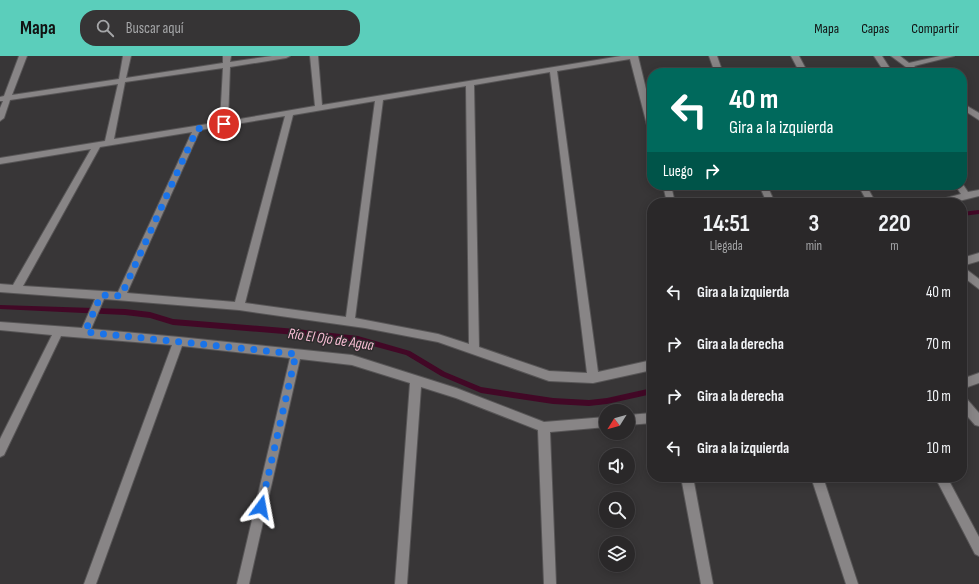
<!DOCTYPE html>
<html lang="es">
<head>
<meta charset="utf-8">
<style>
  body { margin:0; font-family:"Sofia Sans Condensed",sans-serif; background:#363435; color:#f1f3f6; height:100vh; display:flex; flex-direction:column; font-size:15px; white-space:nowrap }
  * { box-sizing:border-box; margin:0 }
  p { font-size:13px; color:#a5a6a8 }
  .icon { flex:none; width:22px; height:22px; fill:none; stroke:currentColor; stroke-width:2; stroke-linecap:round; stroke-linejoin:round }
  .map { position:relative; flex:1; overflow:hidden }
  .sheet { position:absolute; left:647px; top:142px; width:320px; height:284px; display:flex; flex-direction:column; background:#2a2829; border-radius:16px; box-shadow:0 2px 10px #0003,0 0 0 1px #464446 }
  .sheet>* { flex:none }
  .banner { position:absolute; left:647px; top:12px; width:320px; height:122px; border-radius:16px; box-shadow:0 2px 10px #0003,0 0 0 1px #464446; background:#00695c; color:#fff; overflow:hidden }
  .needle { width:26px; rotate:233deg }
  .controls { position:absolute; left:599px; top:348px; display:grid; gap:8px }
  .controls a { display:grid; place-items:center; width:36px; height:36px; border-radius:50%; background:#2a2829; box-shadow:0 2px 10px #0003,0 0 0 1px #464446; font-size:20px }
  .pin { position:absolute; display:grid; place-items:center; width:34px; height:34px; color:#fff; margin:-17px; border:2px solid #fff; border-radius:50%; box-shadow:0 1px 4px #0007 }
  .me { position:absolute; width:44px; margin:-22px; rotate:13deg; stroke-linejoin:round; filter:drop-shadow(0 0 3px #0008) }
  .turn { display:flex; align-items:center; gap:14px; height:84px; padding:0 16px; font-size:18px }
  .turn .icon { width:52px; height:52px; stroke-width:2.5 }
  .turn b { display:block; font-size:28px; line-height:34px }
  .then { display:flex; align-items:center; height:38px; padding:0 16px; background:#0003; gap:8px; font-size:15px }
  .eta { display:flex; justify-content:space-evenly; align-items:center; height:68px; text-align:center }
  .eta b { font-size:24px; font-weight:700; line-height:28px }
  ul { padding:0; list-style:none }
  li { display:flex; align-items:center; gap:12px; height:52px; padding:0 16px }
  li div { flex:1 }
  li b { display:block; font-size:15px }
  li em { font-style:normal }
  header { display:flex; align-items:center; gap:24px; box-sizing:border-box; height:56px; padding:0 20px; background:#5bcebb; color:#111 }
  header strong { font-size:19px }
  nav { display:flex; gap:22px; margin-inline-start:auto; font-size:14px }
  .search { width:280px; height:36px; background:#363435; display:flex; align-items:center; gap:10px; box-sizing:border-box; padding:0 14px; border-radius:16px; color:#a5a6a8; font-size:15px }
  .map>svg:first-child { display:block }
  .lines { fill:none; stroke-linecap:round; stroke-linejoin:round }
  .stream { fill:#420826; fill-rule:evenodd }
  .minor-casing { stroke:#575556; stroke-width:2 }
  .minor { fill:#888586; fill-rule:evenodd }
  .route { stroke:#1a73e8; stroke-width:7; stroke-dasharray:0 12.6 }
  .labels { text-anchor:middle; stroke-width:3; stroke-linejoin:round; paint-order:stroke }
  .water-label { font-size:15px; font-style:italic; fill:#f9bed5; stroke:#2e2c2d }
</style>
</head>
<body>
<header>
<strong>Mapa</strong>
<div class="search"><svg class="icon" aria-label="search" viewBox="0 0 24 24"><circle cx="10" cy="10" r="6"/><path d="M15 15l6 6"/></svg>Buscar aquí</div>
<nav><a>Mapa</a><a>Capas</a><a>Compartir</a></nav>
</header>
<div class="map">
<svg width="979" height="528" viewBox="0 0 979 528">
  <rect width="100%" height="100%" fill="#383637"/>
  <g class="lines">
    <path class="stream" d="M 979,154 L 979,158 L 962,160 L 962,156 Z
      M 0,249 L 125,253 L 150,256 L 173,263 L 296,273 L 358,280 L 410,295 L 445,316 L 481,331 L 553,342 L 589,344 L 607,342 L 652,332 L 652,338 L 607,348 L 589,350 L 553,348 L 481,337 L 441,320 L 406,299 L 358,286 L 296,279 L 173,269 L 150,262 L 125,259 L 0,253 Z"/>
    <defs>
      <path id="minor" d="M 19,0 L 27,0 L 12,39 L 119,23 L 123,0 L 131,0 L 126,22 L 223,7 L 223,0 L 231,0 L 230,6 L 272,0 L 290,0 L 286,2 L 230,11 L 228,65 L 315,50 L 310,0 L 318,0 L 322,49 L 621,0 L 638,0 L 652,58 L 652,76 L 648,73 L 630,3 L 557,15 L 598,316 L 652,304 L 652,314 L 593,327 L 549,325 L 438,286 L 365,272 L 239,254 L 104,243 L 91,273 L 179,281 L 352,299 L 456,332 L 544,366 L 606,361 L 606,371 L 550,376 L 556,528 L 544,528 L 538,374 L 456,342 L 421,331 L 407,528 L 395,528 L 410,327 L 352,309 L 300,303 L 249,528 L 237,528 L 290,302 L 182,290 L 96,528 L 84,528 L 172,289 L 61,280 L 4,399 L 0,401 L 0,383 L 52,279 L 0,274 L 0,266 L 82,272 L 95,243 L 0,236 L 0,228 L 13,229 L 91,93 L 0,108 L 0,102 L 105,85 L 118,28 L 10,44 L 4,62 L 0,65 L 0,52 L 3,45 L 0,45 L 0,41 L 4,40 ZM 223,12 L 220,66 L 114,83 L 125,26 ZM 550,16 L 587,317 L 549,315 L 479,291 L 474,29 ZM 466,30 L 469,288 L 438,278 L 355,262 L 383,44 ZM 375,45 L 346,261 L 245,247 L 293,59 ZM 285,60 L 235,246 L 127,237 L 200,74 ZM 192,76 L 118,236 L 23,230 L 100,91 Z
        M 709,0 L 717,0 L 723,17 L 715,17 Z
        M 791,0 L 799,0 L 808,17 L 800,17 Z
        M 874,0 L 882,0 L 893,17 L 885,17 Z
        M 891,0 L 900,0 L 909,7 L 940,0 L 954,0 L 914,10 L 923,17 L 914,17 Z
        M 962,47 L 979,57 L 979,64 L 962,53 Z
        M 962,127 L 968,136 L 979,134 L 979,140 L 951,147 L 934,147 L 935,145 L 961,138 L 955,129 L 962,129 Z
        M 663,129 L 671,129 L 675,147 L 667,147 Z
        M 759,129 L 767,129 L 775,147 L 767,147 Z
        M 858,129 L 866,129 L 876,147 L 868,147 Z
        M 979,197 L 979,205 L 962,210 L 962,202 Z
        M 962,210 L 979,223 L 979,233 L 962,220 Z
        M 979,317 L 979,327 L 962,333 L 962,323 Z
        M 962,341 L 966,342 L 979,357 L 979,370 L 975,369 L 962,354 Z
        M 652,357 L 652,367 L 628,369 L 628,359 Z
        M 681,421 L 693,421 L 713,528 L 701,528 Z
        M 811,421 L 823,421 L 858,528 L 846,528 Z
        M 935,421 L 947,421 L 979,481 L 979,500 L 975,498 Z"/>
    </defs>
    <use href="#minor" class="minor-casing"/>
    <use href="#minor" class="minor"/>
  </g>
  <g class="lines">
    <path class="route" d="M 224,68 L 197,73 L 121,240 L 101,239 L 85,276 L 296,298 L 261,451"/>
  </g>
  <g class="labels">
    <g class="water-label">
      <text transform="translate(331 283) rotate(8)" y="5">Río El Ojo de Agua</text>
    </g>
  </g>
</svg>
<div class="controls">
<a><svg class="needle" viewBox="-14 -14 28 28"><path d="M0-13l5 13h-10z" fill="#e53935"/><path d="M0 13l5-13h-10z" fill="#a5a6a8"/></svg></a>
<a><svg class="icon" aria-label="sound" viewBox="0 0 24 24"><path d="M4 9h4l5-4v14l-5-4H4zM17 9q2 3 0 6"/></svg></a>
<a><svg class="icon" aria-label="search" viewBox="0 0 24 24"><circle cx="10" cy="10" r="6"/><path d="M15 15l6 6"/></svg></a>
<a><svg class="icon" aria-label="layers" viewBox="0 0 24 24"><path d="M12 4l9 5-9 5-9-5zM3 14l9 5 9-5"/></svg></a>
</div>
<div class="pin" style="left:224px;top:68px;background:#d93025"><svg class="icon" aria-label="arrive" viewBox="0 0 24 24"><path d="M6 21V4h12l-3 4 3 4H6"/></svg></div>
<svg class="me" style="left:261px;top:451px" viewBox="-20 -20 40 40"><path d="M0-17L14 15 0 8-14 15z" fill="#1a73e8" stroke="#fff" stroke-width="4"/></svg>
<div class="banner">
<div class="turn"><svg class="icon" aria-label="left" viewBox="0 0 24 24"><path d="M17 20v-9H6M10 6l-5 5 5 5"/></svg><div><b>40 m</b>Gira a la izquierda</div></div>
<div class="then">Luego<svg class="icon" aria-label="right" viewBox="0 0 24 24"><path d="M7 20v-9h11M14 6l5 5-5 5"/></svg></div>
</div>
<section class="sheet">
<div class="eta">
<div><b>14:51</b><p>Llegada</p></div>
<div><b>3</b><p>min</p></div>
<div><b>220</b><p>m</p></div>
</div>
<ul>
<li><svg class="icon" aria-label="left" viewBox="0 0 24 24"><path d="M17 20v-9H6M10 6l-5 5 5 5"/></svg><div><b>Gira a la izquierda</b></div><em>40 m</em></li>
<li><svg class="icon" aria-label="right" viewBox="0 0 24 24"><path d="M7 20v-9h11M14 6l5 5-5 5"/></svg><div><b>Gira a la derecha</b></div><em>70 m</em></li>
<li><svg class="icon" aria-label="right" viewBox="0 0 24 24"><path d="M7 20v-9h11M14 6l5 5-5 5"/></svg><div><b>Gira a la derecha</b></div><em>10 m</em></li>
<li><svg class="icon" aria-label="left" viewBox="0 0 24 24"><path d="M17 20v-9H6M10 6l-5 5 5 5"/></svg><div><b>Gira a la izquierda</b></div><em>10 m</em></li>
</ul>
</section>
</div>
</body>
</html>
